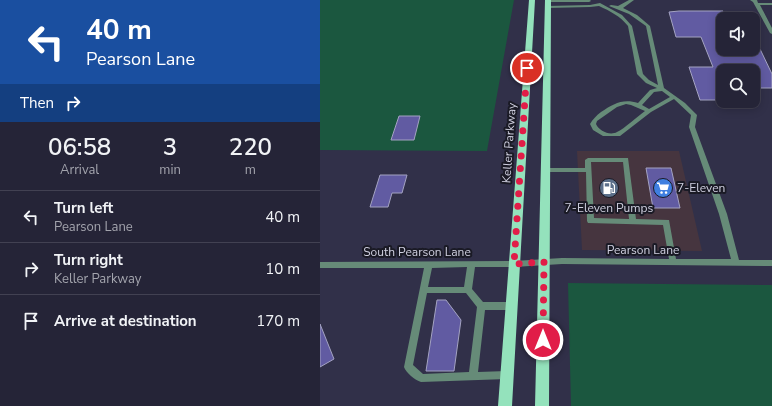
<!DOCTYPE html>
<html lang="en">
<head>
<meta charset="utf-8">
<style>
  body { margin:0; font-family:"Nunito Sans",sans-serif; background:#313042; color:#f1f3f6; height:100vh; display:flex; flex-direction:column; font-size:15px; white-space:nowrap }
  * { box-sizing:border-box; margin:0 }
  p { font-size:13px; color:#a3a4ad }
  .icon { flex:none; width:22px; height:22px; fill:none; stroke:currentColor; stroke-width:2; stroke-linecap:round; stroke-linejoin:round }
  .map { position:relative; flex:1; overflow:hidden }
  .sheet { display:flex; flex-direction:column; background:#252437; width:320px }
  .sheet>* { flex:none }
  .banner { background:#1a4fa0; color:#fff; overflow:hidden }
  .tools { position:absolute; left:396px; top:12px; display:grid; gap:8px }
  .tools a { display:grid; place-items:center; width:44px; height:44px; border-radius:8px; background:#252437; box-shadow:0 2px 10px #0003,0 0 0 1px #424152; font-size:20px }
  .pin { position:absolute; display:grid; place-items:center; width:34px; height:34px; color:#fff; margin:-17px; border:2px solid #fff; border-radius:50%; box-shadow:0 1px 4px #0007 }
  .me { position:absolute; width:44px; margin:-22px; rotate:0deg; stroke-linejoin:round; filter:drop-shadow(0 0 3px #0008) }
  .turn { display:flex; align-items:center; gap:14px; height:84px; padding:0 20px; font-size:18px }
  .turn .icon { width:52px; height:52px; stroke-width:2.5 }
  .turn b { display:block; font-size:28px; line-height:34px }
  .then { display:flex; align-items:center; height:38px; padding:0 20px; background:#0003; gap:8px; font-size:15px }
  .eta { display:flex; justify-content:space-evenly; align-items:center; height:68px; text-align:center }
  .eta b { font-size:24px; font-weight:600; line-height:28px }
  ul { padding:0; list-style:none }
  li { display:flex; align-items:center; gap:12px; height:52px; padding:0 20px; border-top:1px solid #424152 }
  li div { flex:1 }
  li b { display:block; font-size:15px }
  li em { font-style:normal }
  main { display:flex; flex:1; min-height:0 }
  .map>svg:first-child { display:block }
  .commercial { fill:#46353f }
  .green { fill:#1b573f }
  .building { fill:#615ba2; stroke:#a4a3c2 }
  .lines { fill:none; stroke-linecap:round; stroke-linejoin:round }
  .minor { fill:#668b78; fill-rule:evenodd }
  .major { fill:#94e2bc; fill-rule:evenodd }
  .route { stroke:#e11d48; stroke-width:7; stroke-dasharray:0 12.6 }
  .labels { text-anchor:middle; stroke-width:4; stroke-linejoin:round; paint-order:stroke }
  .street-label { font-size:12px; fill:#d0d0e0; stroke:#1a1a25 }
  .poi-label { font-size:12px; fill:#d0d0e0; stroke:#1a1a25; text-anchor:start }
</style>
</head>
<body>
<main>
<section class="sheet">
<div class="banner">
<div class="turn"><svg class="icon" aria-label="left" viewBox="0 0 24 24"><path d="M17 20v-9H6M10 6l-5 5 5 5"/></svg><div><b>40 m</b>Pearson Lane</div></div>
<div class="then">Then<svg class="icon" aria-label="right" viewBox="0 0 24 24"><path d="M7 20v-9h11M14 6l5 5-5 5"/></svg></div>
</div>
<div class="eta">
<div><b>06:58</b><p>Arrival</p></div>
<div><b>3</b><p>min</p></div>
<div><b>220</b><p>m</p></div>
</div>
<ul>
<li><svg class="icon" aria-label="left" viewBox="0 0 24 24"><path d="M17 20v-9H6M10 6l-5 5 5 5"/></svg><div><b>Turn left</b><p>Pearson Lane</p></div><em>40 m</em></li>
<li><svg class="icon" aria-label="right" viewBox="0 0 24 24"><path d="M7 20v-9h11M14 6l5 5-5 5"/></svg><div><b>Turn right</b><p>Keller Parkway</p></div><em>10 m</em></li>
<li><svg class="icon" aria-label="arrive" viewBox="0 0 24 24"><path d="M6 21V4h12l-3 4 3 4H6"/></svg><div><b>Arrive at destination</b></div><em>170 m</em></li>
</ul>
</section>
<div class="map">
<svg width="452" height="406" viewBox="0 0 452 406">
  <rect width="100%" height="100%" fill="#313049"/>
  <path class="commercial" d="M 257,151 L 359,151 L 382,251 L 262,250 Z"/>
  <path class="green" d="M 0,0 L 194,0 L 167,151 L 0,150 Z
    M 248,283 L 452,285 L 452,406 L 251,406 Z"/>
  <path class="building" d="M 359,11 L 403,11 L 403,49 L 440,49 L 452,74 L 452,88 L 433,88 L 433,71 L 403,71 L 403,100 L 380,100 L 369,67 L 393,67 L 381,37 L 356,37 L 349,12 Z
    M 79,116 L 100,116 L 94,140 L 71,140 Z
    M 326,168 L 351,168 L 360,208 L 333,208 Z
    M 60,175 L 87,175 L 82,193 L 72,193 L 68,207 L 50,207 Z
    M 117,300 L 126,300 L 141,320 L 134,371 L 106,371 Z
    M 0,324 L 14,359 L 0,367 Z"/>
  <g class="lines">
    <path class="minor" d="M 225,0 L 270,0 L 271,1 L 269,2 L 225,2 Z
      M 309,0 L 314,0 L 303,8 L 317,15 L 330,26 L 344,88 L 365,103 L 377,115 L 375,127 L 407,214 L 419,260 L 452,260 L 452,266 L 242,264 L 194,267 L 155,267 L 152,289 L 163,302 L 192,302 L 195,303 L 196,306 L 195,309 L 192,310 L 165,310 L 158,372 L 187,371 L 190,372 L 192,375 L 190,378 L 187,379 L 101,382 C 95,380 86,373 84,367 L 104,268 L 0,268 L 0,262 L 194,261 L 242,258 L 349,259 L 343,225 L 268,223 L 267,221 L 266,172 L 225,172 L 222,170 L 225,168 L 265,168 L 265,160 L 268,158 L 308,158 L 316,219 L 349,220 L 356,259 L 411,259 L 399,214 L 369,127 L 371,115 L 354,99 L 331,112 L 300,136 L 283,136 L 273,130 L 270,124 C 273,119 276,116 281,112 C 293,104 303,98 318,103 L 330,90 L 337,88 L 326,83 L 317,74 L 308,26 C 300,16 290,11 279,6 L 270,7 L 227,8 L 225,7 L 227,6 L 270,5 L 280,3 L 302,15 L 312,26 L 323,74 L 329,80 L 338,85 L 326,26 L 309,14 L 289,6 L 291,5 L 298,6 ZM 342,91 L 350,97 L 329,109 L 322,105 L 334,92 ZM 306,104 L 311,105 L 325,111 C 318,116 304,129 297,132 C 290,136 279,131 276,124 L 277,121 L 297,107 ZM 271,162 L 303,162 L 309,219 L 274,218 ZM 147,267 L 144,287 L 108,287 L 112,268 ZM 107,293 L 146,293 L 157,307 L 149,372 L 103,374 L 93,365 Z
      M 430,0 L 437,0 L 438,3 L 452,3 L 452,5 L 440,5 L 452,28 L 452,34 L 450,33 L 433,2 Z"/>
    <path class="major" d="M 209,0 L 215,0 L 192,406 L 178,406 Z
      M 225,0 L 231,0 L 229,406 L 215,406 Z"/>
  </g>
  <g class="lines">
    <path class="route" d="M 207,68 L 194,264 L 224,262 L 223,340"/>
  </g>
  <defs>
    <symbol id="fuel-disc" viewBox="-11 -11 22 22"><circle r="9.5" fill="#5c6f8a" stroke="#1a1a25"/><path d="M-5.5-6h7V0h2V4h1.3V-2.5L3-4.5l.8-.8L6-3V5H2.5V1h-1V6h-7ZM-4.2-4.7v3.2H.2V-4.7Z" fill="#fff"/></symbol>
    <symbol id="supermarket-disc" viewBox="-11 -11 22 22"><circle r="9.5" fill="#3f7fe0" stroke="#1a1a25"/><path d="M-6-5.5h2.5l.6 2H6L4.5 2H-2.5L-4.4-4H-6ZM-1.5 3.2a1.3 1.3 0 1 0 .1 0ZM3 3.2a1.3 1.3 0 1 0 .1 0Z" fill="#fff"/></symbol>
  </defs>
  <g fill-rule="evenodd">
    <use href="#fuel-disc" x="278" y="177" width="22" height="22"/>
    <use href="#supermarket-disc" x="332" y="177" width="22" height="22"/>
  </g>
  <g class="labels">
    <g class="street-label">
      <text transform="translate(189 143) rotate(-86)" y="4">Keller Parkway</text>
      <text x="323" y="254">Pearson Lane</text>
      <text x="97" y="256">South Pearson Lane</text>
    </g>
    <g class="poi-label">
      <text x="357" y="192">7-Eleven</text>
      <text x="289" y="212" text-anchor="middle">7-Eleven Pumps</text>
    </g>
  </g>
</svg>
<div class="tools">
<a><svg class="icon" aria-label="sound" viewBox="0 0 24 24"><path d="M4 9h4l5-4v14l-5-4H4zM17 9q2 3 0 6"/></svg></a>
<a><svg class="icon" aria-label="search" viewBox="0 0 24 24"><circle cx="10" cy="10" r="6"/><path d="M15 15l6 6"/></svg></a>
</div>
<div class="pin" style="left:207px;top:68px;background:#d93025"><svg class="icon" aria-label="arrive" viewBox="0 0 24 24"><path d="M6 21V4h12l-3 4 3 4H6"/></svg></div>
<svg class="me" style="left:223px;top:340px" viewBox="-20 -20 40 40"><circle r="17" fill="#e11d48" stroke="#fff" stroke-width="3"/><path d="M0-11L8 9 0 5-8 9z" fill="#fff"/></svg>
</div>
</main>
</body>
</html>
